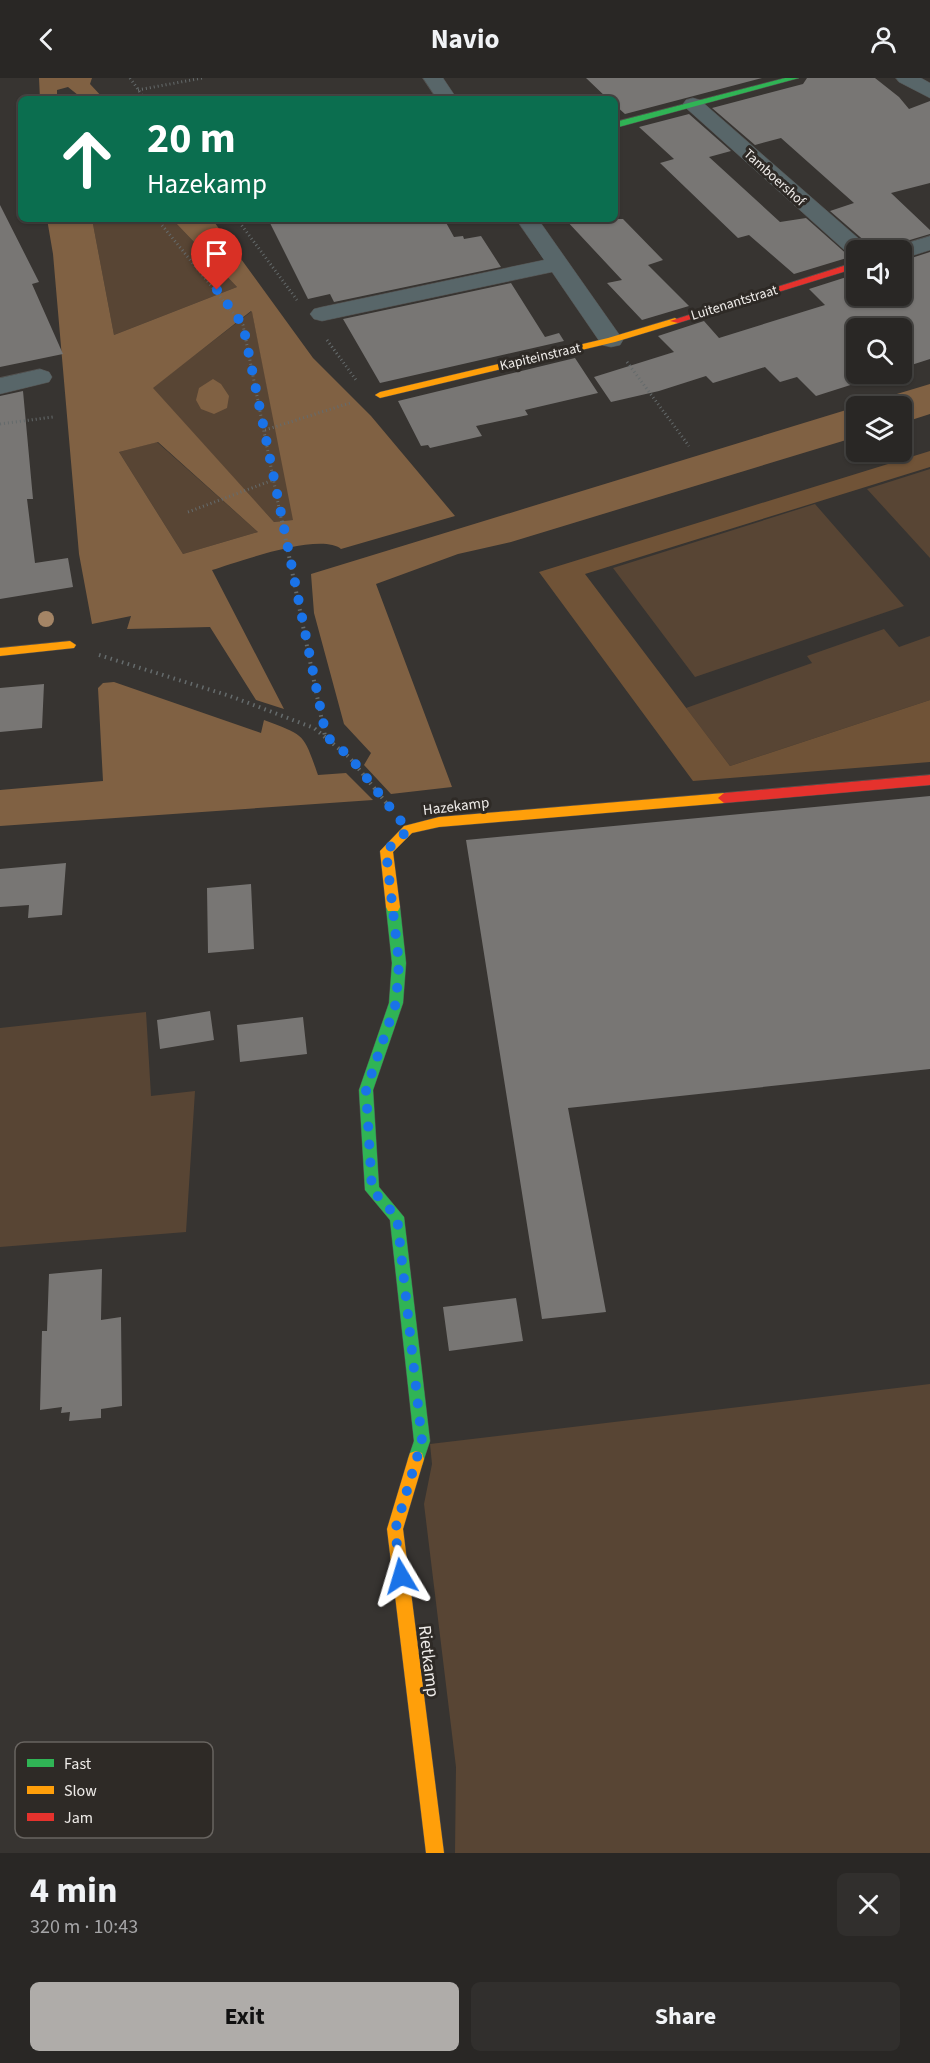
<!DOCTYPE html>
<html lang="en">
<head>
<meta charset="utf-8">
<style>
  body { margin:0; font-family:"Source Sans 3",sans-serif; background:#312f2d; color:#f1f3f6; height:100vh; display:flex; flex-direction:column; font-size:22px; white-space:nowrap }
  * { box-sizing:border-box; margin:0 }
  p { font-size:20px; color:#a5a5a7 }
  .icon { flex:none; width:33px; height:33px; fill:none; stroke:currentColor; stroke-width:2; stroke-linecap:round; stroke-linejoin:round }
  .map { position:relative; height:1775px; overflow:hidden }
  .panel { display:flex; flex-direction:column; background:#292725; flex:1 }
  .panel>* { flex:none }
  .top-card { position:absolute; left:18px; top:18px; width:600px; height:126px; border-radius:9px; box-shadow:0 2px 4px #0004,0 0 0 2px #454442; background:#0b6e4f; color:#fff; overflow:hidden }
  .fabs { position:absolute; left:846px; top:162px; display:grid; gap:12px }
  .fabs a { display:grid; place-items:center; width:66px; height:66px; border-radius:9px; background:#292725; box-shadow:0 2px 4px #0004,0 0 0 2px #454442; font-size:30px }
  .pin { position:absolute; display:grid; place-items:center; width:51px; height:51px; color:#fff; margin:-62px -26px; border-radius:50% 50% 50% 0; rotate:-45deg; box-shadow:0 0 6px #0007 }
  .pin .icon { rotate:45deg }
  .me { position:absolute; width:66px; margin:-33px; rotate:353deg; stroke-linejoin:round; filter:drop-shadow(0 0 4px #0008) }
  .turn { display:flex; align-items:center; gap:21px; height:126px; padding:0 30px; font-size:27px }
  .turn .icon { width:78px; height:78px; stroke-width:2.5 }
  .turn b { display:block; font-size:42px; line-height:51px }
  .round { display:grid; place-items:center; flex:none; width:63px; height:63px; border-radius:9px; background:#312f2d }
  .overview { display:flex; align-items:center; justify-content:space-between; height:102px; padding:0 30px }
  h1 { font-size:36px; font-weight:700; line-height:45px }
  .button { display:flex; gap:12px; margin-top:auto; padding:12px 30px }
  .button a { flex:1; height:69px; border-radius:9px; background:#afaca9; color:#111; font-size:24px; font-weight:700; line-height:69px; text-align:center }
  .button a+a { background:#312f2d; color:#f1f3f6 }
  header { display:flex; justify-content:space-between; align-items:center; height:78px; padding:0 30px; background:#292725; font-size:27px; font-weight:700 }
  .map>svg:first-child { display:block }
  .green { fill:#584534 }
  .forest { fill:#705337 }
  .water { fill:#806143; fill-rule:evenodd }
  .building { fill:#787674 }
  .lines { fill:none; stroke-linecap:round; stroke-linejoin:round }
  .street-casing { stroke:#54514f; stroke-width:1 }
  .fast-casing { stroke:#54514f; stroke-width:1 }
  .slow-casing { stroke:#54514f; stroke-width:1 }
  .jam-casing { stroke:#54514f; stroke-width:1 }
  .path-far1 { stroke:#656b6c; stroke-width:3; stroke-dasharray:1 3; stroke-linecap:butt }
  .path { stroke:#656b6c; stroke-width:4; stroke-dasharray:1.5 4.5; stroke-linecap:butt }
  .street { fill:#586669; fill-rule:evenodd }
  .fast { fill:#30b455; fill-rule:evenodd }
  .slow { fill:#ff9f0a; fill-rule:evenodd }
  .jam { fill:#e5322d; fill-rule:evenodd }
  .tree { fill:#a48566 }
  .route { stroke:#1a73e8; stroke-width:10; stroke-dasharray:0 18 }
  .labels { text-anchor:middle; stroke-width:6; stroke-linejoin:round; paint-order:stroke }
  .far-street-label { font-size:14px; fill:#efece9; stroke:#2e2a26 }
  .street-label { font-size:15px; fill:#efece9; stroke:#2e2a26 }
  .near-street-label { font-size:18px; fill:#efece9; stroke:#2e2a26 }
  .key { fill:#2e2a26; stroke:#686460; stroke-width:1.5 }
  .key-label { font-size:16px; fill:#efece9 }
</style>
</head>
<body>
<header><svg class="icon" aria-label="back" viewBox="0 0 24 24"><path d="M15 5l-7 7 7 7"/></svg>Navio<svg class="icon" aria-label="person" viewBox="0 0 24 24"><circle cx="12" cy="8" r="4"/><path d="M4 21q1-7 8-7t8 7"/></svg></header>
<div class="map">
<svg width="930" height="1775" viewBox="0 0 930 1775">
  <rect width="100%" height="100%" fill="#373431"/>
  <path class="green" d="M 92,141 L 172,141 L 237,209 L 114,257 Z
    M 252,233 L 294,442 L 274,444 L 152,310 Z
    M 157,364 L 258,454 L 183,476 L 119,374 Z
    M 930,391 L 930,480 L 867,411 Z
    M 815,426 L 904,528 L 695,599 L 613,490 Z
    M 884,551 L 899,569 L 930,558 L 930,622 L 730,688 L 686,630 L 812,585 L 807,578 Z
    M 146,934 L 151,1018 L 195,1013 L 186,1154 L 0,1169 L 0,950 Z
    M 930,1306 L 930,1775 L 455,1775 L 456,1689 L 424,1426 L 432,1386 L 430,1366 Z"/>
  <path class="forest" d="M 930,373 L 930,389 L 585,496 L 730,688 L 930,622 L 930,684 L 693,703 L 539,494 Z"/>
  <path class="water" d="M 39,0 L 92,0 L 90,6 L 104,21 L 83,21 L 68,9 L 57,12 L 57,21 L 40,21 Z
    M 47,141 L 92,141 L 114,257 L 237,209 L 172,141 L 212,141 L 313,280 L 371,338 L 455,438 L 341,471 C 320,454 238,484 212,492 L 284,631 L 256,622 L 210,549 L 127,551 L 131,538 L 92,546 L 79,476 L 53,176 ZM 251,233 L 252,234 L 293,442 L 274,444 L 153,310 ZM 158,364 L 258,454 L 183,476 L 119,374 Z
    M 213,301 L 221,306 L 229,318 L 227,330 L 214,336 L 201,331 L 196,322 L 199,310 Z
    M 930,306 L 930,336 L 902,345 L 902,328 L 857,328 Z
    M 856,329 L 856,359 L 511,464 L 458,476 L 376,506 L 452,709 L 391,716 L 364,687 L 371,675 L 344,646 L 314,535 L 311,496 Z
    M 114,604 L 261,655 L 264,642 C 306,658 303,655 318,697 L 346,695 L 373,722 L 0,748 L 0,712 L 103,703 L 98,610 L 103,605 Z"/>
  <path class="building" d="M 586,0 L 762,0 L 625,36 L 615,27 L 615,21 L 608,21 Z
    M 807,0 L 875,0 L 899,19 L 909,31 L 930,23 L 930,105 L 891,115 L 930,152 L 930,156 L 893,167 L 890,172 L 871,172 L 867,165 L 830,133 L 854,125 L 781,60 L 755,67 L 712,30 L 803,6 Z
    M 689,36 L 731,73 L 709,79 L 780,144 L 806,140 L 850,179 L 794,196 L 749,157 L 738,160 L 660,85 L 674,81 L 639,49 Z
    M 0,127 L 39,204 L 32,206 L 63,276 L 0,289 Z
    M 268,141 L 444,141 L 454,159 L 463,158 L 464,161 L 481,158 L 501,189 L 334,224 L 330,216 L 308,221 Z
    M 565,141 L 623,141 L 663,182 L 648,187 L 689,228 L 642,242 L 607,205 L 622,202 Z
    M 930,174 L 930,281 L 902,290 L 902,250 L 856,250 L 856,296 L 885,296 L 816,318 L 797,299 L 780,304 L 765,289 L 713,305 L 706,298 L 659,313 L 611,324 L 594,299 L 674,274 L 658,258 L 704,243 L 719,260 L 825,227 L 809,211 L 856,196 L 856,218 L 902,218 L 902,183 Z
    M 511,205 L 545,259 L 559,255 L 564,263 L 380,305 L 343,241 Z
    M 575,280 L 598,315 L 525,332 L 528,337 L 476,348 L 482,358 L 430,370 L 428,367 L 421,368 L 398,323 Z
    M 23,313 L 33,421 L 27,421 L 35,485 L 68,480 L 73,509 L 0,521 L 0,318 Z
    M 44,606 L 42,650 L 0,654 L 0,610 Z
    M 930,718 L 930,991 L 568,1030 L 606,1234 L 542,1241 L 466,762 Z
    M 66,785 L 62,837 L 28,840 L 29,827 L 0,829 L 0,791 Z
    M 251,806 L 254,871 L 208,875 L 207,810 Z
    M 210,933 L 214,962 L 160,971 L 157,942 Z
    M 303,939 L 307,976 L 240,984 L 237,947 Z
    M 102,1191 L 101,1242 L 121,1239 L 122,1328 L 101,1331 L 101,1340 L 69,1343 L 70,1334 L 61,1335 L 62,1329 L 40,1332 L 42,1253 L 47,1253 L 49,1196 Z
    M 516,1220 L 523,1263 L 449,1273 L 443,1229 Z"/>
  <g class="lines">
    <defs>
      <path id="street" d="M 423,0 L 443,0 L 457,21 L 437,21 Z
        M 896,0 L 921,0 L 930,5 L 930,20 L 899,4 Z
        M 693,20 L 700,22 L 866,167 L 869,172 L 856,172 L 856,179 L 850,177 L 686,30 L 683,26 L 686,22 Z
        M 516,141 L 538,141 L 623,262 L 620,267 L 611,269 L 602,267 L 552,194 L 322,243 L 314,241 L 310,236 L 314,231 L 322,229 L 544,182 Z
        M 930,158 L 930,172 L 902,181 L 902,172 L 892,172 L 894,169 Z
        M 40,291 L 49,294 L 52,299 L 49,304 L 0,316 L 0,300 Z"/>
      <path id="fast" d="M 785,0 L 799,0 L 615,50 L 615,44 Z
        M 393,824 L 398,825 L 400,829 L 406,885 L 403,925 L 373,1012 L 379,1109 L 404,1139 L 430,1363 L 422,1387 L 416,1389 L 410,1387 L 408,1381 L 414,1363 L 390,1142 L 365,1112 L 359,1012 L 389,925 L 392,885 L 386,829 L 388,825 Z"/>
      <path id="slow" d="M 675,240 L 680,243 L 678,245 L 615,264 L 380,320 L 375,317 L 380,314 L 608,260 Z
        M 70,563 L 76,567 L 74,570 L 0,578 L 0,570 Z
        M 724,715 L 730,720 L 724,725 L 439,749 L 412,755 L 393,774 L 400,829 L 398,833 L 388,833 L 386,829 L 380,773 L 404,748 L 439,739 Z
        M 416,1373 L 422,1375 L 424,1381 L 403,1451 L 444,1775 L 426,1775 L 387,1451 L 408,1381 L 410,1375 Z"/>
      <path id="jam" d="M 856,184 L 856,190 L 678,245 L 670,243 Z
        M 930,697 L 930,707 L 724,725 L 718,720 L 724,715 Z"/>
    </defs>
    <use href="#street" class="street-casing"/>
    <use href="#fast" class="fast-casing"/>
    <use href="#slow" class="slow-casing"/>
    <use href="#jam" class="jam-casing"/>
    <path class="path-far1" d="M 130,0 L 145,21
      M 138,12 L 202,0
      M 157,141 L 243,247 L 282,445
      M 237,141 L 297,222
      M 327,262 L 356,302
      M 627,284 L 689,368
      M 0,346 L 53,339
      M 265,352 L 350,325
      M 188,434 L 273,402"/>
    <path class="path" d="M 282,443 L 325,658
      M 99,577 L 230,618 L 314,650 L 349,679 L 388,727"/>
    <use href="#street" class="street"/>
    <use href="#fast" class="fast"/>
    <use href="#slow" class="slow"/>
    <use href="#jam" class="jam"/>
  </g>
  <circle class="tree" cx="46" cy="541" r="8"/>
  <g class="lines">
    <path class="route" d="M 217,212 L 243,247 L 326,658 L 350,679 L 408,752 L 386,773 L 399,885 L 396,925 L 366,1012 L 372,1112 L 397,1139 L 422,1363 L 395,1452 L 401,1498"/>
  </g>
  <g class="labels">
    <g class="far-street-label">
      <text transform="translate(775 99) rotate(42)" y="5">Tamboershof</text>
      <text transform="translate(734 224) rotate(-17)" y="5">Luitenantstraat</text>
      <text transform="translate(540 278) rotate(-13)" y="5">Kapiteinstraat</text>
    </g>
    <g class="street-label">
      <text transform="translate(456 728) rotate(-7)" y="5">Hazekamp</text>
    </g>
    <g class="near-street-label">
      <text transform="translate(429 1583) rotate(83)" y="6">Rietkamp</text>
    </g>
  </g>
  <rect x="15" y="1664" width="198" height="96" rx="9" class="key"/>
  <rect x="27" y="1681" width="27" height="8" fill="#30b455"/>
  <rect x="27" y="1708" width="27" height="8" fill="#ff9f0a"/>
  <rect x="27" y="1735" width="27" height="8" fill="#e5322d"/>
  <g class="key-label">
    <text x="64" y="1691">Fast</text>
    <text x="64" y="1718">Slow</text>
    <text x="64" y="1745">Jam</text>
  </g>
</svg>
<div class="fabs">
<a><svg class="icon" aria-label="sound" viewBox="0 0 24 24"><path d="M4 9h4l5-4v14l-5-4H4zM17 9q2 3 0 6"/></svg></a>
<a><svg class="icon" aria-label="search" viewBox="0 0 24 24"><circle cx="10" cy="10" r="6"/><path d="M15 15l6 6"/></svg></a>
<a><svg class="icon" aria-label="layers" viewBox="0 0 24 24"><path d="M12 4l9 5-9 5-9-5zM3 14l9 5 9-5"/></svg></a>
</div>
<div class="pin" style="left:217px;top:212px;background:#d93025"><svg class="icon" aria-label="arrive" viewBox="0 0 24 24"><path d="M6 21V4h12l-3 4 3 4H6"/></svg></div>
<svg class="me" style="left:401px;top:1498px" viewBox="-20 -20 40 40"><path d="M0-17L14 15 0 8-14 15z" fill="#1a73e8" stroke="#fff" stroke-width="4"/></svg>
<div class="top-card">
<div class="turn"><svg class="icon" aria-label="ahead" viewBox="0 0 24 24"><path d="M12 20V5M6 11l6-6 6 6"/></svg><div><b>20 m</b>Hazekamp</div></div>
</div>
</div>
<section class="panel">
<div class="overview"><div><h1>4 min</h1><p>320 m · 10:43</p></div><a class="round"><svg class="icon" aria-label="close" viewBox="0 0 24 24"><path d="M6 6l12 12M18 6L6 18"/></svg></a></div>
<div class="button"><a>Exit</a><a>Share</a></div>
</section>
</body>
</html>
